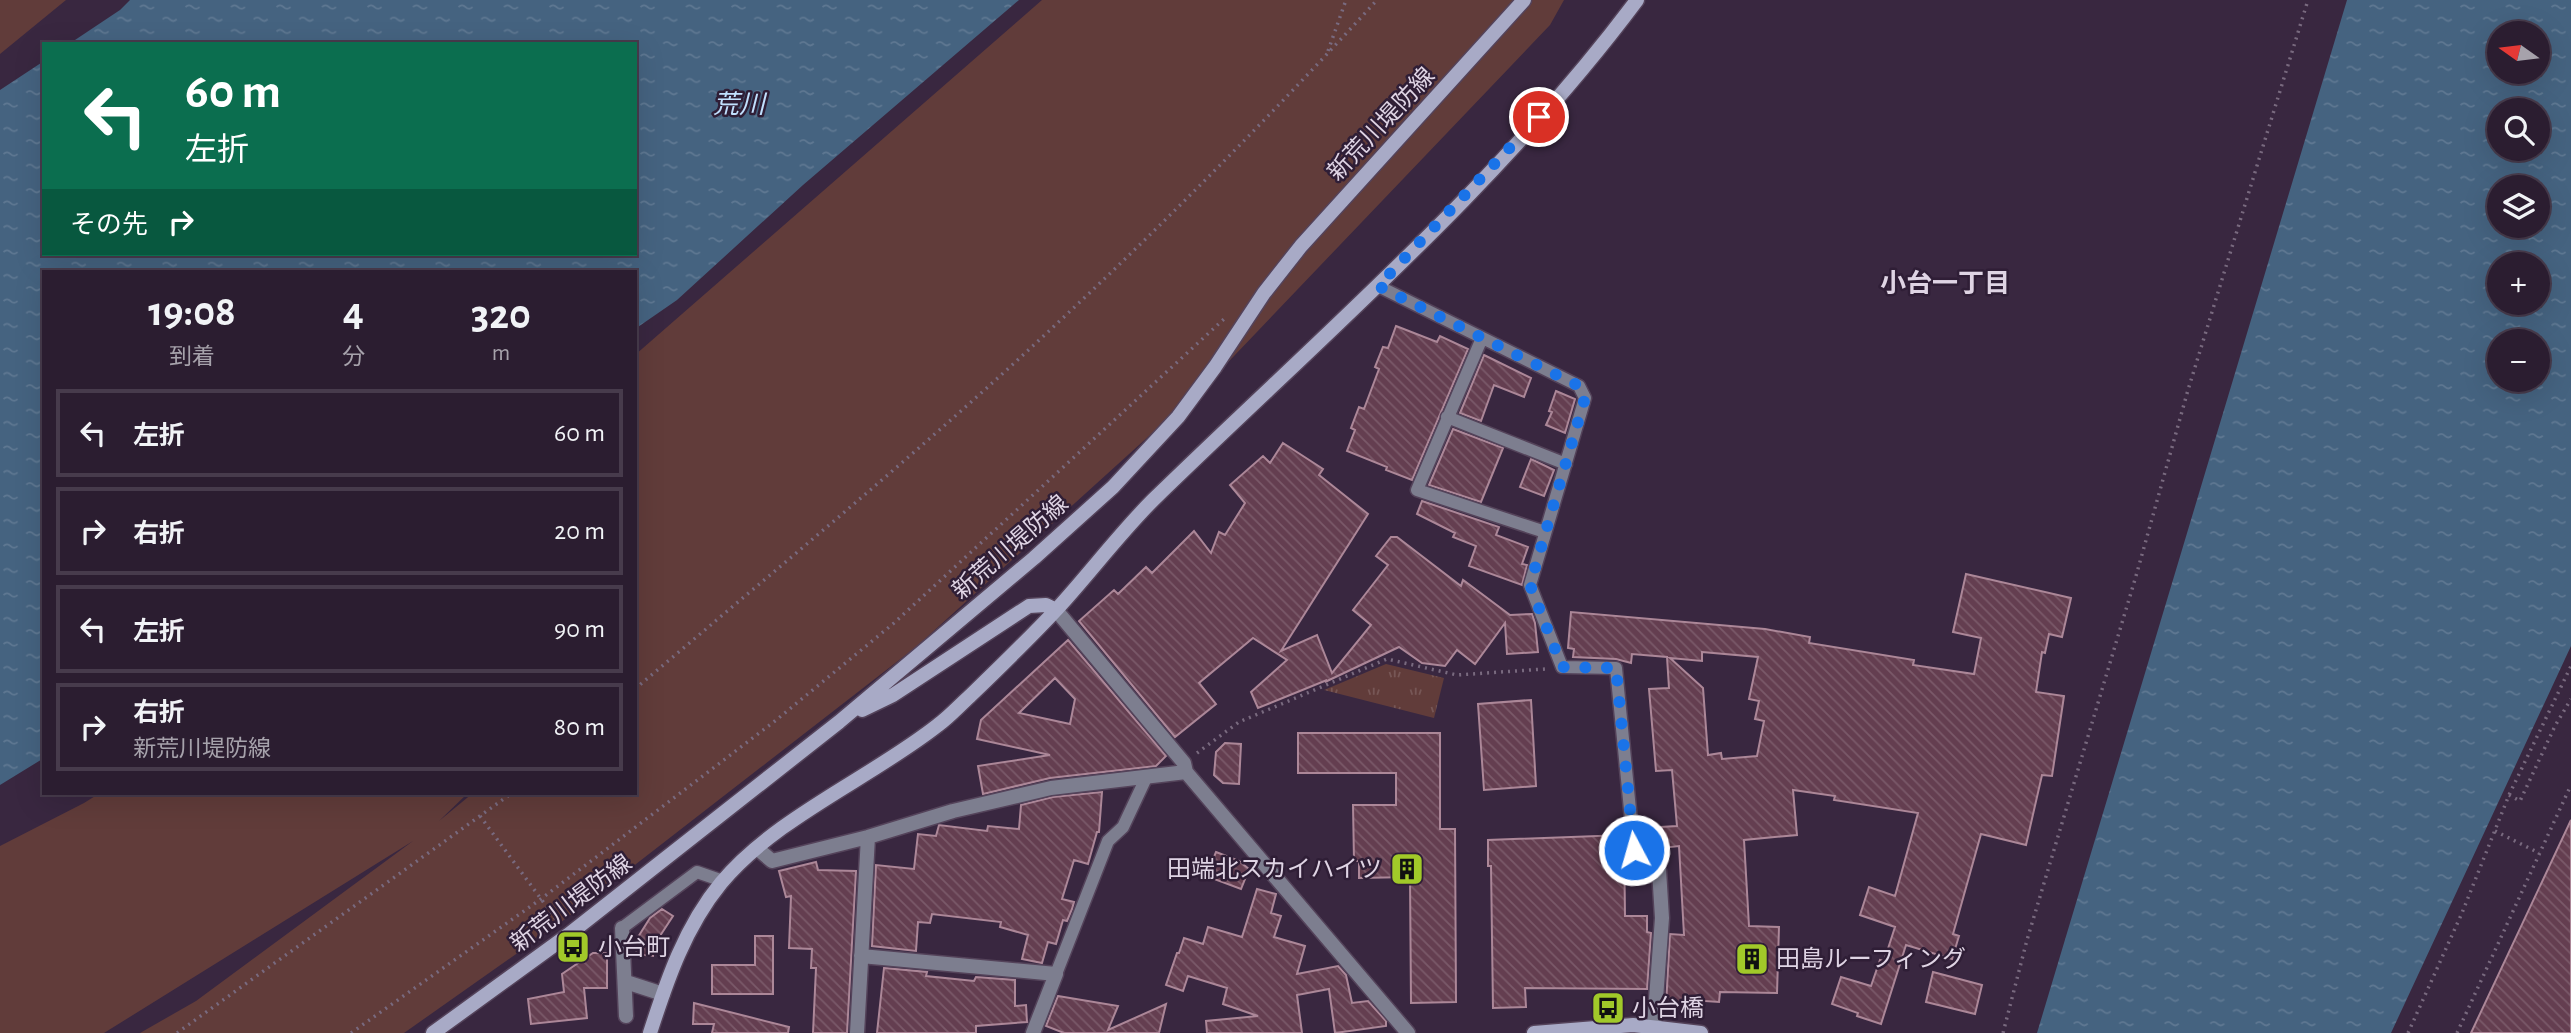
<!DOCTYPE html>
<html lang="ja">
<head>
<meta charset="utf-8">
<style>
  body { margin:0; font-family:"Alegreya Sans","Noto Sans JP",sans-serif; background:#372a3c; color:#f1f3f6; height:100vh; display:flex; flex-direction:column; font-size:26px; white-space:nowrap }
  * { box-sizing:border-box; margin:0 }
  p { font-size:23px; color:#a6a2ab }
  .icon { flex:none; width:38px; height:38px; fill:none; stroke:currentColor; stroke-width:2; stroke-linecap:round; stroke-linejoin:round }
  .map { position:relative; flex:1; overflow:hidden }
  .sheet { position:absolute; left:42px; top:270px; width:595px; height:525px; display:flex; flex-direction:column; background:#2b1d30; border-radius:0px; box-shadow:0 7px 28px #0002,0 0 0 2px #473b4c }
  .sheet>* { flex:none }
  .top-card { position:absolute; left:42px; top:42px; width:595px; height:214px; border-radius:0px; box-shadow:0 7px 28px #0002,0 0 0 2px #473b4c; background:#0b6e4f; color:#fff; overflow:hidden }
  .needle { width:46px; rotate:284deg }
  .fabs { position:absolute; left:2487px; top:21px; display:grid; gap:14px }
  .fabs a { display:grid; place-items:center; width:63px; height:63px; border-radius:50%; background:#2b1d30; box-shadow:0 7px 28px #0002,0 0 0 2px #473b4c; font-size:35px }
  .pin { position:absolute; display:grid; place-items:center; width:60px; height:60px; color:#fff; margin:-30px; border:4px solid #fff; border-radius:50%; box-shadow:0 2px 7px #0007 }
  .me { position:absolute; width:77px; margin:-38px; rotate:354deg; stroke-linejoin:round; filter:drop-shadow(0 0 5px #0008) }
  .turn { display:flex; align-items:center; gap:24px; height:147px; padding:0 28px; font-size:32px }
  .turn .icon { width:91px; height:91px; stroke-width:2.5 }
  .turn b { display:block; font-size:49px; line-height:60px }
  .then { display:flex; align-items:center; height:66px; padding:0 28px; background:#0003; gap:14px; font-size:26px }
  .eta { display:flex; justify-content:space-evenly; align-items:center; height:119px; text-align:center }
  .eta b { font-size:42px; font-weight:700; line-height:49px }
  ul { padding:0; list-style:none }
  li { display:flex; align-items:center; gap:21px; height:88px; margin:0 14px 10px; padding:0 14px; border:4px solid #473b4c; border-radius:0px }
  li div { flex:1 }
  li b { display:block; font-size:26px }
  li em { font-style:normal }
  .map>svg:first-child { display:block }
  .grass { fill:#613c3a }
  .park { fill:url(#park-tufts) }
  .water { fill:url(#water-ripples); fill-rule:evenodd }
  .building { fill:url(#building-back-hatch); stroke:#ac8798; stroke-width:2; fill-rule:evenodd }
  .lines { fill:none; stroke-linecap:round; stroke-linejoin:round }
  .service-casing { stroke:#54435a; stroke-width:15 }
  .minor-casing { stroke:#54435a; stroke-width:17 }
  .secondary-casing { stroke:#54435a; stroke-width:17 }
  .path { stroke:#796a7f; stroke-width:3.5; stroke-dasharray:2 5; stroke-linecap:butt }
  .service { stroke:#7d7e8f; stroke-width:12 }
  .minor { stroke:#7d7e8f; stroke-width:14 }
  .secondary { stroke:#a8aac6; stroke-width:14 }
  .route { stroke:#1a73e8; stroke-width:12; stroke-dasharray:0 21.6 }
  .labels { text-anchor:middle; stroke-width:5; stroke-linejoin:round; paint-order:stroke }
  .street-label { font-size:24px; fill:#dfd4e4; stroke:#2f1e36 }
  .poi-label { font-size:24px; fill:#dfd4e4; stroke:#2f1e36; text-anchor:start }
  .water-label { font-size:26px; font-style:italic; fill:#c1e0fe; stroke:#2f1e36 }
  .neighbourhood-label { font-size:26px; font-weight:bold; fill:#dfd4e4; stroke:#2f1e36 }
</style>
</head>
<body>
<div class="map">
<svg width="2571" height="1033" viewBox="0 0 2571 1033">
  <defs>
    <pattern id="park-tufts" width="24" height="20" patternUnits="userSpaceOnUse" patternTransform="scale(1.75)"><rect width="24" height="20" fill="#613c3a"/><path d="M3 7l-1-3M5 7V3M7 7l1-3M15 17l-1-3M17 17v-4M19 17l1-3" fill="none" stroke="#775756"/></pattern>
    <pattern id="water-ripples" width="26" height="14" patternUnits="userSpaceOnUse" patternTransform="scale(1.75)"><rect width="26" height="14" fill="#456380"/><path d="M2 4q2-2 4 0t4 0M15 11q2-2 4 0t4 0" fill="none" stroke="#5f7892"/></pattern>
    <pattern id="building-back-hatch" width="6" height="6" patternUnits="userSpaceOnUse" patternTransform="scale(1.75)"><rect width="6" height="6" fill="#643e50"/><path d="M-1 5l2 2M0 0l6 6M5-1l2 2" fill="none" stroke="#7a5969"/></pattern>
  </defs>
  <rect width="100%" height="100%" fill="#392740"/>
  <path class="grass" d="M 0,0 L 66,0 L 0,54 Z
    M 1042,0 L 1564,0 L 1550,25 L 1213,378 L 916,647 L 560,923 L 404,1033 L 140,1033 L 196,1001 L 413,841 L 104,1033 L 0,1033 L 0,846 L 84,803 L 100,793 L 468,793 L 439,821 L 473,793 L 635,793 L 635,355 Z"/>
  <path class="park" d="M 1386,664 L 1444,678 L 1434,718 L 1324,690 Z"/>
  <path class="water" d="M 130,0 L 1019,0 L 803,185 L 677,300 L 635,329 L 635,271 L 44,271 L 44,758 L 0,785 L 0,90 L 44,61 L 44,254 L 635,254 L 635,44 L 69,44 L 120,10 Z
    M 2347,0 L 2571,0 L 2571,646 L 2391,1033 L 2037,1033 ZM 2499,33 L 2538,33 L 2538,72 L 2499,72 ZM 2499,110 L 2538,110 L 2538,149 L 2499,149 ZM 2499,187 L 2538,187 L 2538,226 L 2499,226 ZM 2499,264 L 2538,264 L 2538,303 L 2499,303 ZM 2499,341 L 2538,341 L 2538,380 L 2499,380 Z"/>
  <path class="building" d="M 1396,326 L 1437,342 L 1440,336 L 1468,349 L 1412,480 L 1386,470 L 1387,467 L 1347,451 L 1355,430 L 1351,428 L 1359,407 L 1364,409 L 1379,369 L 1375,367 L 1383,347 L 1388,348 Z
    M 1484,355 L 1531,378 L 1524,397 L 1494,385 L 1481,421 L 1460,413 Z
    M 1556,391 L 1575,399 L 1565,433 L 1546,425 L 1552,412 L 1549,411 Z
    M 1453,429 L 1503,448 L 1481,502 L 1429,485 Z
    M 1283,443 L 1323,469 L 1319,475 L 1368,514 L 1281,651 L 1317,635 L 1332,673 L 1371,625 L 1353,610 L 1388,565 L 1376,556 L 1391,537 L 1397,537 L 1461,586 L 1463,580 L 1510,615 L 1532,614 L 1535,623 L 1538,652 L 1507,654 L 1505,623 L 1475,664 L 1457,650 L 1445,666 L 1422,663 L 1399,647 L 1325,682 L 1327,680 L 1258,708 L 1251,692 L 1287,660 L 1253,638 L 1199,683 L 1216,704 L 1175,737 L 1079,621 L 1114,590 L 1118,594 L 1146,567 L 1152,573 L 1194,531 L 1211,553 L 1219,532 L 1225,535 L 1245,503 L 1230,485 L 1263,456 L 1270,463 Z
    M 1531,459 L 1554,470 L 1544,496 L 1520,487 Z
    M 1422,501 L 1499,527 L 1496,535 L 1528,547 L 1522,564 L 1527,565 L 1522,585 L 1469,566 L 1476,546 L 1453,537 L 1455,533 L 1417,514 Z
    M 1966,574 L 2071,598 L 2062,637 L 2049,634 L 2045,653 L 2042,652 L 2036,692 L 2064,696 L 2052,776 L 2042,775 L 2026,845 L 1981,834 L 1953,934 L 1959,936 L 1952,959 L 1906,945 L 1881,1024 L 1857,1016 L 1858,1013 L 1832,1004 L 1841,977 L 1871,986 L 1880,960 L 1884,961 L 1895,927 L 1860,915 L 1869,887 L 1895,896 L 1918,813 L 1834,800 L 1835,796 L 1793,790 L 1797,835 L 1744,840 L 1749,926 L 1779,927 L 1777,993 L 1720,992 L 1719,1002 L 1690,1000 L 1690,1007 L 1666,1005 L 1670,934 L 1684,935 L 1679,846 L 1662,848 L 1661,827 L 1677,826 L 1672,770 L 1656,771 L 1649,689 L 1669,688 L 1667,657 L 1632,654 L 1631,663 L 1616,659 L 1573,657 L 1574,649 L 1568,648 L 1571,612 L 1765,629 L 1810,637 L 1809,643 L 1914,660 L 1913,665 L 1974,674 L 1981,638 L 1953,632 ZM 1702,652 L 1758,657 L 1749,699 L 1759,701 L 1755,719 L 1764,721 L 1757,756 L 1722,759 L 1721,753 L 1708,755 L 1703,688 L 1670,658 L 1702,661 Z
    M 1068,640 L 1166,756 L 1156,766 L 1050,778 L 983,794 L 978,766 L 1050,755 L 977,739 L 981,720 ZM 1055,678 L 1075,699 L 1070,724 L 1019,713 Z
    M 1531,700 L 1536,786 L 1484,790 L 1478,704 Z
    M 1298,733 L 1440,733 L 1440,829 L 1455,829 L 1456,1002 L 1411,1003 L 1410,877 L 1359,878 L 1359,861 L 1354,861 L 1353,805 L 1396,805 L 1396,773 L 1298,773 Z
    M 1225,743 L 1241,744 L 1239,784 L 1223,783 L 1214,775 L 1216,752 Z
    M 1102,792 L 1099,832 L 1097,832 L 1088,864 L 1074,860 L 1062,899 L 1074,902 L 1072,909 L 1067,921 L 1063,920 L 1056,944 L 1048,942 L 1042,963 L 1022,959 L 1028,935 L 1000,927 L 1001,922 L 932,914 L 930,923 L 918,922 L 916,951 L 872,946 L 876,865 L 914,869 L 918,834 L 936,836 L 939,825 L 987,831 L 988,826 L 1019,829 L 1021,805 L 1053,797 Z
    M 2571,820 L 2571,1033 L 2471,1033 Z
    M 1624,835 L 1625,916 L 1647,916 L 1647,932 L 1651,933 L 1647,989 L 1525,988 L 1526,1007 L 1493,1008 L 1491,866 L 1488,866 L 1488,840 Z
    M 1216,852 L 1239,861 L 1249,869 L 1241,889 L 1206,876 Z
    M 816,862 L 818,870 L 856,871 L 847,1033 L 813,1033 L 816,968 L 811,968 L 812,949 L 789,948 L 791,896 L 786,897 L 779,871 Z
    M 1257,889 L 1276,894 L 1271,913 L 1281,916 L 1274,937 L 1305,946 L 1297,974 L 1338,966 L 1346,975 L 1352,1003 L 1368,1001 L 1386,1021 L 1386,1026 L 1335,1033 L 1329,989 L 1297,995 L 1302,1033 L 1207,1033 L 1206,1021 L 1258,1016 L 1223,1004 L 1227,988 L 1188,976 L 1183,991 L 1166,985 L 1177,953 L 1179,953 L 1184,938 L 1203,944 L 1208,927 L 1242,937 Z
    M 662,909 L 673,916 L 654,945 L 653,956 L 636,954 L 638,937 L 650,918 Z
    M 755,936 L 773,936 L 773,994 L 712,994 L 712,965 L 755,965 Z
    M 593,953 L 607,953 L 607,988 L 584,988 L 587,1018 L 531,1024 L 528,999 L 564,992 L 562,974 Z
    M 884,968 L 927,972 L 926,976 L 974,981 L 976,977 L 1015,980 L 1015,1006 L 1026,1005 L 1027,1022 L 976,1026 L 976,1033 L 877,1033 Z
    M 1933,972 L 1982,985 L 1975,1014 L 1926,1002 Z
    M 1058,996 L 1118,1006 L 1108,1030 L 1166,1004 L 1159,1033 L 1064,1033 L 1046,1026 Z
    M 694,1003 L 789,1027 L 788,1033 L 712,1033 L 714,1024 L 693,1024 Z"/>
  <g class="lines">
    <defs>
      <path id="service" d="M 1378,286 L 1579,386 L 1585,398 L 1530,585 L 1562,667 L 1616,668 L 1634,850
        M 1482,338 L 1417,490 L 1545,532
        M 1447,417 L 1566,464
        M 622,928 L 697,872 L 723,881
        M 1056,974 L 1108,841 L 1123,827 L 1146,778"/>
      <path id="minor" d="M 1056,610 L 1184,763 L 1186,772 L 1408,1033
        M 758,849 L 772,861 L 868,837 L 953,811 L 1051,788 L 1186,772
        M 1634,850 L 1636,868 L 1659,870 L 1662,918 L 1654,1026
        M 622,928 L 626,1016
        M 861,956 L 1056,974 L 1033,1033
        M 626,982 L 663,994
        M 857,1033 L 868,837"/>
      <path id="secondary" d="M 862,710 L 893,695 L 1029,606 L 1046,605 L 1056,610
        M 433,1033 L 568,935 L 839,722 L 1034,558 L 1113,487 L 1178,417 L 1215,367 L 1264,293 L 1301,246 L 1524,0
        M 650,1033 C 667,980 685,927 721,883 C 776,817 871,778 938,725 C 949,717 959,706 970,696 C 999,668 1029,639 1057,609 C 1090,573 1119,534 1153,500 C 1319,338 1498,186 1637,0
        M 1534,1033 L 1633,1025 L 1701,1033"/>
    </defs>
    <use href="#service" class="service-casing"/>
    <use href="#minor" class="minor-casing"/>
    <use href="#secondary" class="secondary-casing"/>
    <path class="path" d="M 1328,51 L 1346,0
      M 635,689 C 761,582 889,477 1011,366 C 1138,250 1261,127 1377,0
      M 1197,753 L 1239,722 L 1387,659 L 1457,675 L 1545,669
      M 2509,795 L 2520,801 L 2555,726 L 2571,699
      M 480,816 L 558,922
      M 2495,831 L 2539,853
      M 177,1033 L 512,793
      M 351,1033 L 541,899 L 775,721 L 894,623 L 1224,319
      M 2003,1033 L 2027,940 L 2136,576 L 2188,390 L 2308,0
      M 2408,1033 L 2462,913 L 2509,795 L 2571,666
      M 2457,1033 L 2571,785"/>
    <use href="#service" class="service"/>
    <use href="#minor" class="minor"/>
    <use href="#secondary" class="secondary"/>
  </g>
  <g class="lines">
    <path class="route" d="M 1539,117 L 1378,286 L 1579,386 L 1585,398 L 1530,585 L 1562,667 L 1616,668 L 1634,850"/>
  </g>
  <defs>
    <symbol id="building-square" viewBox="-11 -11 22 22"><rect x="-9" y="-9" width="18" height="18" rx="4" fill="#a1c929" stroke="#2f1e36"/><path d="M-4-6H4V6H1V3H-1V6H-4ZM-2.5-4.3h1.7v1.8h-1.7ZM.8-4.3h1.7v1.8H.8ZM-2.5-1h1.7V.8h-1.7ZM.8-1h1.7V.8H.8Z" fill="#111"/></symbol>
    <symbol id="bus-square" viewBox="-11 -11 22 22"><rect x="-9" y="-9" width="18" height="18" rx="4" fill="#a1c929" stroke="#2f1e36"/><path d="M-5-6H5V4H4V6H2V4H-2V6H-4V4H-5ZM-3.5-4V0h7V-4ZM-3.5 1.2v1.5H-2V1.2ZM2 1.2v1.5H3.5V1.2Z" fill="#111"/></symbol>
  </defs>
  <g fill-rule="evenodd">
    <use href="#building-square" x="1388" y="850" width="38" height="38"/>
    <use href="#bus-square" x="554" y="928" width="38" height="38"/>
    <use href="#building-square" x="1733" y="940" width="38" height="38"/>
    <use href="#bus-square" x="1589" y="989" width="38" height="38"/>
  </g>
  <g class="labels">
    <g class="street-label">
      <text transform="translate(1381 124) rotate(-47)" y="8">新荒川堤防線</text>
      <text transform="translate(1010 547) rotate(-41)" y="8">新荒川堤防線</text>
      <text transform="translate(571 903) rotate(-37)" y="8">新荒川堤防線</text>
    </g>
    <g class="poi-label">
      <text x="1382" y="877" text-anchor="end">田端北スカイハイツ</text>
      <text x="598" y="955">小台町</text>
      <text x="1776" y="967">田島ルーフィング</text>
      <text x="1632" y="1016">小台橋</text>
    </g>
    <g class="water-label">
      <text x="739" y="113">荒川</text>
    </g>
    <g class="neighbourhood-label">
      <text x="1945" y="292">小台一丁目</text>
    </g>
  </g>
</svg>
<div class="fabs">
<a><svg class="needle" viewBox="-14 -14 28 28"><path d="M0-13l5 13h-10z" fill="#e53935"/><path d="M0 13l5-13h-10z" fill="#a6a2ab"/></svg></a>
<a><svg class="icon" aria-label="search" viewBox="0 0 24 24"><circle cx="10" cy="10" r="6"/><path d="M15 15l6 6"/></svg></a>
<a><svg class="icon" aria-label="layers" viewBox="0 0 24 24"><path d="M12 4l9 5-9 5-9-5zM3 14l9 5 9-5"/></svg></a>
<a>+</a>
<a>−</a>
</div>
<div class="pin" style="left:1539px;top:117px;background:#d93025"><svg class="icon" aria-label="arrive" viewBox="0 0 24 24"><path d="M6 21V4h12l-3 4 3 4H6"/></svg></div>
<svg class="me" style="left:1634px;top:850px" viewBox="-20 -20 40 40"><circle r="17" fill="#1a73e8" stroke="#fff" stroke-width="3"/><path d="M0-11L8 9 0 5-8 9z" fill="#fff"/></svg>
<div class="top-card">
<div class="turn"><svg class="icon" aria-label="left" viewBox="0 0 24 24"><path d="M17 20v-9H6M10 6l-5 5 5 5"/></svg><div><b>60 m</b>左折</div></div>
<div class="then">その先<svg class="icon" aria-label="right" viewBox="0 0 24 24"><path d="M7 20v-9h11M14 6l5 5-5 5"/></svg></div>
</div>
<section class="sheet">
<div class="eta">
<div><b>19:08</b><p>到着</p></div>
<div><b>4</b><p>分</p></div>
<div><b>320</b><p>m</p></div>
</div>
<ul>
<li><svg class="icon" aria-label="left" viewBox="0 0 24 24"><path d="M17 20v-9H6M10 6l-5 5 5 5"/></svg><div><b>左折</b></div><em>60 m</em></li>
<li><svg class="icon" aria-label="right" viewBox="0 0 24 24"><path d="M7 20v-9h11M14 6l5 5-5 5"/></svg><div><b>右折</b></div><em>20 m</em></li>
<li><svg class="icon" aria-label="left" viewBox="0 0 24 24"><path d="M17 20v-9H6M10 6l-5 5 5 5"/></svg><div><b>左折</b></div><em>90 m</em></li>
<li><svg class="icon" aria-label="right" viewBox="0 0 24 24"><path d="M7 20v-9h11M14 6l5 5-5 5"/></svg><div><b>右折</b><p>新荒川堤防線</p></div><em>80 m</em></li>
</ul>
</section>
</div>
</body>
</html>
